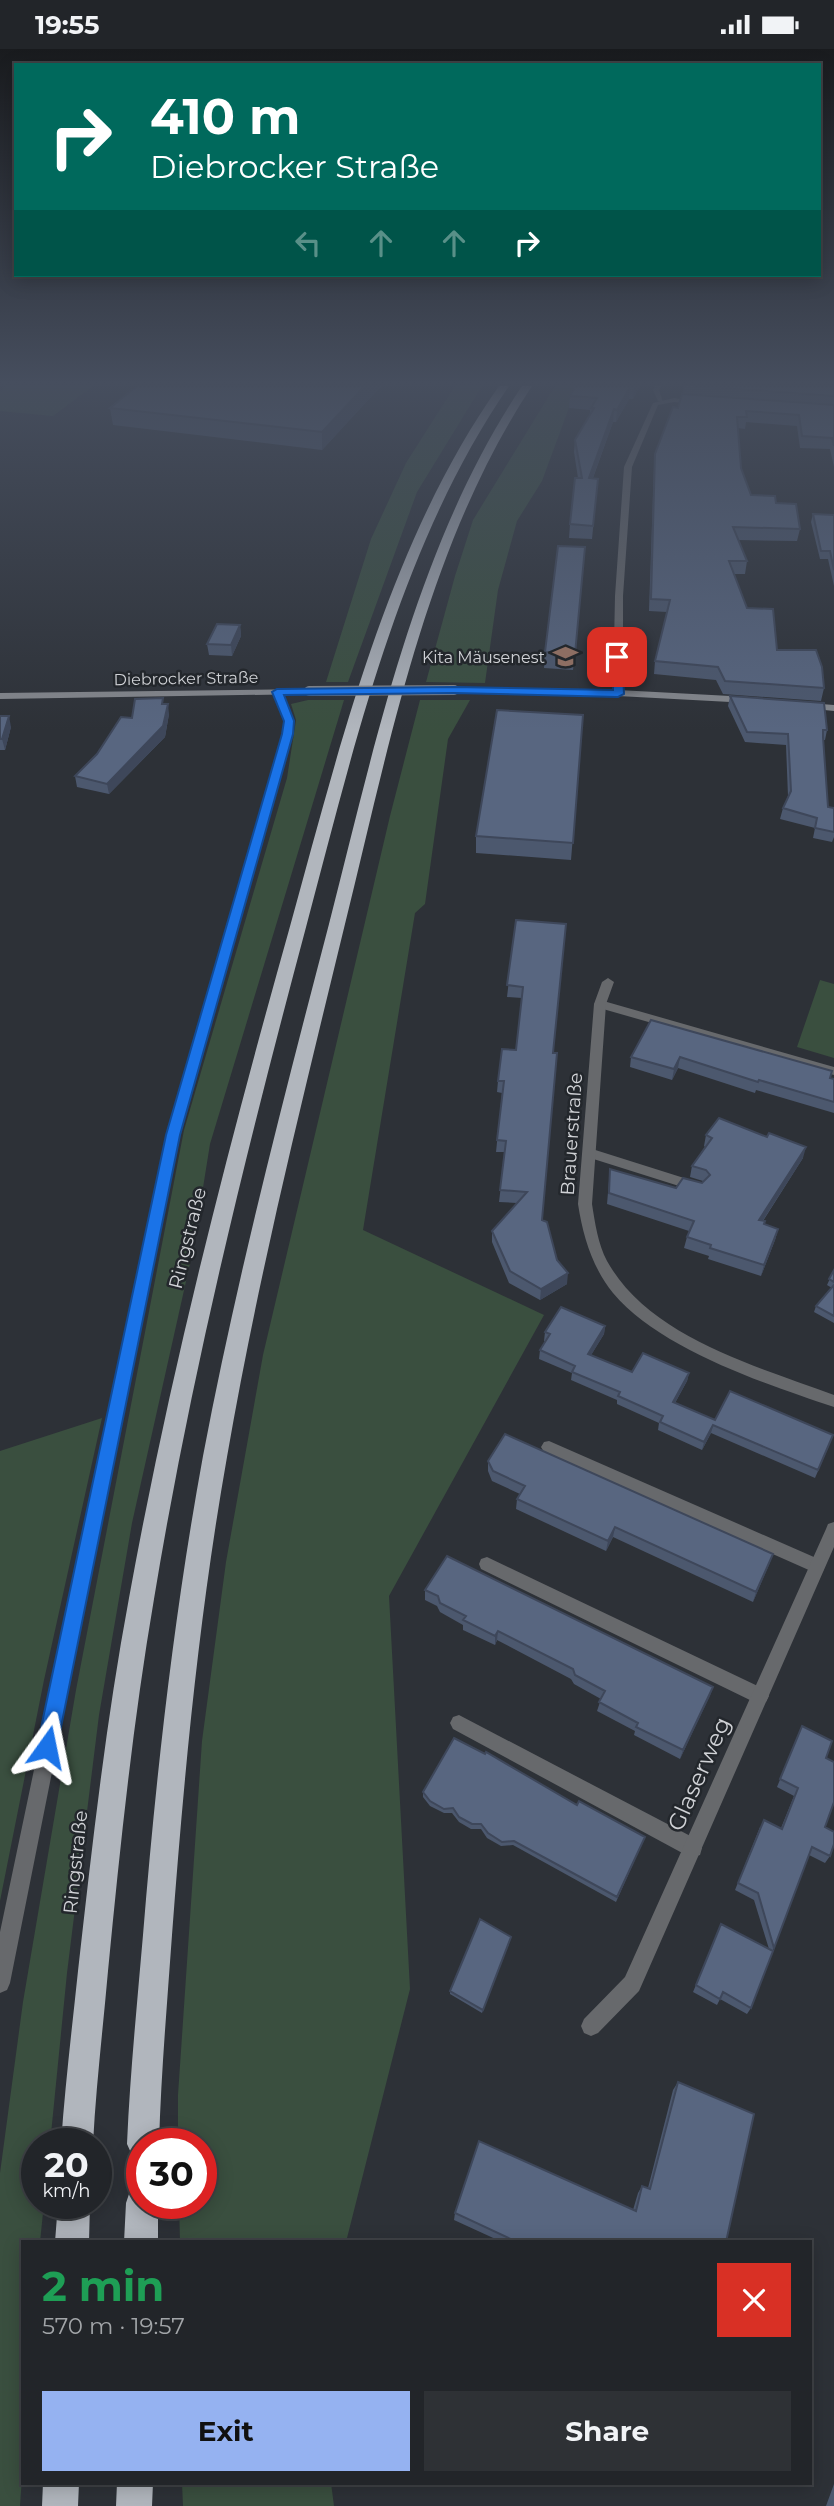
<!DOCTYPE html>
<html lang="en">
<head>
<meta charset="utf-8">
<style>
  body { margin:0; font-family:Montserrat,sans-serif; background:#2e3135; color:#f1f3f6; height:100vh; display:flex; flex-direction:column; font-size:26px; white-space:nowrap }
  * { box-sizing:border-box; margin:0 }
  p { font-size:23px; color:#a2a5a8 }
  .icon { flex:none; width:38px; height:38px; fill:none; stroke:currentColor; stroke-width:2; stroke-linecap:round; stroke-linejoin:round }
  .map { position:relative; flex:1; overflow:hidden }
  .panel { position:absolute; left:21px; top:2191px; width:791px; height:245px; display:flex; flex-direction:column; background:#222529; border-radius:0px; box-shadow:0 4px 18px #0003,0 0 0 2px #3f4246 }
  .panel>* { flex:none }
  .hud { position:absolute; left:14px; top:14px; width:807px; height:214px; border-radius:0px; box-shadow:0 4px 18px #0003,0 0 0 2px #3f4246; background:#00695c; color:#fff; overflow:hidden }
  .speed { position:absolute; left:21px; top:2079px; display:flex; gap:14px; font-size:35px; font-weight:700; text-align:center }
  .speed>* { display:grid; place-content:center; width:91px; height:91px; border-radius:50%; background:#222529; box-shadow:0 4px 18px #0003,0 0 0 2px #3f4246; line-height:1 }
  .speed small { font-size:18px; font-weight:400 }
  .speed .limit { border:10px solid #d22; background:#fff; color:#111 }
  .pin { position:absolute; display:grid; place-items:center; width:60px; height:60px; color:#fff; margin:-30px; border-radius:14px; box-shadow:0 4px 10px #0006 }
  .me { position:absolute; width:77px; margin:-38px; rotate:12deg; stroke-linejoin:round; filter:drop-shadow(0 0 5px #0008) }
  .turn { display:flex; align-items:center; gap:24px; height:147px; padding:0 21px; font-size:32px }
  .turn .icon { width:91px; height:91px; stroke-width:2.5 }
  .turn b { display:block; font-size:49px; line-height:60px }
  .lanes { display:flex; align-items:center; height:66px; padding:0 21px; background:#0003; justify-content:center; gap:35px; direction:ltr }
  .lanes .off { opacity:.35 }
  .round { display:grid; place-items:center; flex:none; width:74px; height:74px; border-radius:0px; background:#2e3135 }
  .headline { display:flex; align-items:center; justify-content:space-between; height:119px; padding:0 21px }
  h1 { font-size:42px; font-weight:700; line-height:52px; color:#1e9e55 }
  .primary-button { display:flex; gap:14px; margin-top:auto; padding:14px 21px }
  .primary-button a { flex:1; height:80px; border-radius:0px; background:#95b2f1; color:#111; font-size:28px; font-weight:700; line-height:80px; text-align:center }
  .primary-button a+a { background:#2e3135; color:#f1f3f6 }
  .status { display:flex; justify-content:space-between; align-items:center; height:49px; padding:0 35px; background:#222529; direction:ltr }
  .status svg { height:19px; fill:currentColor }
  .map>svg:first-child { display:block }
  .green { fill:#3a4f3f }
  .lines { fill:none; stroke-linecap:round; stroke-linejoin:round }
  .lane { fill:#67696c; fill-rule:evenodd }
  .street { fill:#67696c; fill-rule:evenodd }
  .secondary { fill:#85888d; fill-rule:evenodd }
  .highway { fill:#b1b6bd; fill-rule:evenodd }
  .secondary-bridge { stroke:#85888d; stroke-width:10 }
  .wall { fill:#4c586e }
  .shaded-wall { fill:#3e475a }
  .building { fill:#586680; stroke:#3e475a; stroke-width:2 }
  .route { fill:#1a73e8; stroke:#114b97; stroke-width:2 }
  .labels { text-anchor:middle; stroke-width:5; stroke-linejoin:round; paint-order:stroke }
  .far-poi-label { font-size:16px; fill:#d0d2d6; stroke:#23272c; text-anchor:end }
  .far-street-label { font-size:16px; fill:#d0d2d6; stroke:#23272c }
  .street-label { font-size:19px; fill:#d0d2d6; stroke:#23272c }
  .near-street-label { font-size:23px; fill:#d0d2d6; stroke:#23272c }
</style>
</head>
<body>
<div class="status"><b>19:55</b><svg viewBox="0 0 49 12"><path d="M0 12V9h3v3zM5 12V6h3v6zM10 12V3h3v9zM15 12V0h3v12zM26 1h20v11H26zM47 4h2v5h-2z"/></svg></div>
<div class="map">
<svg width="834" height="2457" viewBox="0 0 834 2457">
  <rect width="100%" height="100%" fill="#2d3137"/>
  <path class="green" d="M 6,337 L 93,337 L 53,367 L 0,362 L 0,342 Z
    M 455,337 L 482,337 L 417,443 L 348,633 L 326,633 L 371,490 L 406,414 Z
    M 555,337 L 577,337 L 542,432 L 517,472 L 498,541 L 485,634 L 426,633 L 455,527 L 473,471 Z
    M 308,651 L 344,651 L 210,1095 L 193,1201 L 132,1474 L 99,1666 L 67,1924 L 50,2095 L 37,2095 L 37,2154 L 44,2154 L 40,2193 L 23,2193 L 23,2413 L 20,2457 L 0,2457 L 0,2124 L 23,1953 L 76,1641 L 184,1081 L 287,729 L 296,671 L 291,655 Z
    M 420,651 L 470,651 L 448,690 L 425,855 L 415,864 L 363,1181 L 544,1266 L 389,1547 L 410,1940 L 346,2193 L 180,2193 L 179,2154 L 201,2154 L 201,2095 L 178,2095 L 178,2046 L 202,1692 L 226,1513 L 263,1306 L 390,767 Z
    M 820,931 L 834,935 L 834,1009 L 797,998 Z
    M 102,1369 L 44,1631 L 0,1852 L 0,1402 Z
    M 182,2434 L 331,2434 L 334,2457 L 183,2457 Z"/>
  <g class="lines">
    <path class="lane" d="M 655,337 L 661,337 L 659,341 L 663,353 L 658,352 L 653,341 Z
      M 600,951 L 834,1018 L 834,1026 L 596,958 L 594,955 Z
      M 589,1099 L 703,1135 L 705,1138 L 698,1143 L 584,1107 L 583,1104 L 584,1101 Z
      M 549,1392 L 823,1512 L 825,1517 L 823,1522 L 817,1524 L 811,1522 L 544,1403 L 541,1398 L 544,1393 Z
      M 487,1508 L 766,1641 L 769,1647 L 766,1653 L 760,1655 L 754,1653 L 481,1520 L 479,1515 L 481,1510 Z
      M 459,1666 L 700,1792 L 702,1799 L 700,1806 L 693,1808 L 686,1806 L 453,1680 L 450,1674 L 453,1668 Z"/>
    <path class="street" d="M 674,349 L 699,353 L 696,355 L 674,353 L 658,356 L 632,418 L 623,547 L 623,644 L 618,647 L 613,644 L 615,547 L 624,418 L 653,354 Z
      M 274,641 L 282,643 L 294,672 L 293,685 L 179,1086 L 10,1934 L 7,1941 L 0,1944 L 0,1883 L 167,1086 L 283,685 L 284,672 L 272,643 Z
      M 608,929 L 614,933 L 606,955 L 592,1155 C 595,1174 598,1195 607,1212 C 650,1289 757,1317 834,1346 L 834,1358 C 765,1335 660,1300 613,1244 C 592,1218 583,1187 578,1155 L 594,955 L 602,933 Z
      M 834,1473 L 834,1498 L 639,1942 L 598,1984 L 591,1987 L 584,1984 L 581,1977 L 584,1970 L 625,1928 L 826,1480 L 828,1475 Z"/>
    <path class="secondary" d="M 451,639 L 618,641 L 749,648 L 754,651 L 749,654 L 618,647 L 454,644 L 449,641 Z
      M 312,640 L 314,642 L 309,645 L 0,650 L 0,644 Z
      M 808,654 L 834,656 L 834,662 L 805,659 L 805,655 Z"/>
    <path class="highway" d="M 499,337 L 509,337 C 400,495 354,698 305,882 C 246,1103 191,1325 154,1550 C 133,1673 120,1798 108,1922 C 103,1979 96,2037 93,2095 L 61,2095 C 65,2037 72,1979 78,1922 C 92,1797 106,1672 129,1549 C 170,1323 227,1102 289,881 C 340,697 388,494 499,337 Z
      M 522,337 L 532,337 C 427,496 390,693 345,875 C 302,1052 258,1228 227,1408 C 199,1566 184,1726 172,1886 C 167,1956 161,2025 159,2095 L 142,2095 L 142,2110 L 132,2106 L 127,2095 C 130,2025 137,1956 143,1886 C 156,1726 174,1565 203,1407 C 237,1228 283,1051 329,875 C 376,692 416,496 522,337 Z
      M 142,2138 L 142,2154 L 158,2154 L 158,2193 L 124,2193 L 126,2154 L 130,2142 Z
      M 58,2154 L 90,2154 L 89,2193 L 55,2193 Z
      M 43,2434 L 79,2434 L 78,2457 L 42,2457 Z
      M 117,2434 L 153,2434 L 152,2457 L 116,2457 Z"/>
    <path class="secondary-bridge" d="M 309,642 L 454,641"/>
  </g>
  <path class="wall" d="M 381,337 L 322,401 L 113,376 L 110,359 Z
    M 575,337 L 640,337 L 633,350 L 629,350 L 616,373 L 613,373 L 593,429 L 598,430 L 592,490 L 569,489 L 570,475 L 578,429 L 574,403 L 575,391 L 590,366 L 590,361 L 569,359 L 570,347 Z
    M 684,337 L 834,337 L 834,418 L 830,400 L 800,399 L 797,377 L 746,373 L 745,380 L 738,379 L 741,419 L 751,446 L 776,454 L 800,480 L 797,492 L 738,491 L 747,512 L 745,525 L 734,525 L 747,559 L 777,601 L 824,639 L 821,652 L 723,645 L 716,631 L 654,625 L 655,612 L 667,563 L 649,562 L 654,417 L 655,405 L 678,359 L 683,345 Z
    M 813,465 L 834,466 L 834,537 L 828,510 L 820,510 L 811,473 Z
    M 585,498 L 573,621 L 544,619 L 545,603 Z
    M 240,576 L 241,587 L 232,607 L 209,606 L 207,595 Z
    M 730,647 L 827,681 L 825,691 L 823,691 L 828,758 L 834,759 L 834,788 L 832,793 L 813,789 L 815,779 L 780,770 L 783,759 L 788,747 L 786,696 L 745,693 L 728,657 Z
    M 164,655 L 169,665 L 165,688 L 109,745 L 77,738 L 75,727 L 132,669 Z
    M 583,666 L 571,811 L 476,804 L 476,787 Z
    M 0,667 L 11,678 L 5,701 L 0,701 Z
    M 516,871 L 553,1004 L 542,1171 L 567,1235 L 540,1251 L 509,1234 L 492,1193 L 492,1182 L 517,1154 L 499,1153 L 505,1103 L 496,1103 L 502,1044 L 497,1043 L 498,1032 L 516,1001 L 522,949 L 507,948 Z
    M 651,971 L 834,1030 L 834,1064 L 756,1041 L 755,1044 L 678,1019 L 672,1031 L 630,1018 L 631,1008 Z
    M 706,1086 L 803,1109 L 763,1172 L 764,1176 L 778,1180 L 775,1191 L 761,1227 L 708,1210 L 709,1207 L 684,1199 L 687,1188 L 689,1182 L 607,1155 L 610,1120 L 676,1139 L 702,1134 L 703,1132 L 690,1128 L 692,1117 L 705,1098 L 704,1097 Z
    M 834,1221 L 834,1274 L 814,1263 L 816,1257 L 832,1239 L 827,1236 Z
    M 605,1277 L 604,1285 L 591,1306 L 632,1323 L 689,1324 L 687,1332 L 675,1354 L 715,1371 L 830,1394 L 815,1429 L 711,1384 L 702,1401 L 658,1381 L 659,1374 L 617,1355 L 617,1351 L 571,1331 L 572,1324 L 539,1310 L 540,1301 L 546,1292 L 544,1292 L 545,1283 Z
    M 488,1412 L 773,1505 L 753,1553 L 613,1488 L 606,1502 L 516,1460 L 517,1450 L 520,1445 L 492,1432 L 488,1422 Z
    M 425,1541 L 713,1638 L 680,1710 L 634,1686 L 635,1682 L 597,1662 L 601,1650 L 574,1635 L 571,1630 L 497,1591 L 495,1596 L 463,1581 L 463,1576 L 440,1563 L 437,1557 L 425,1551 Z
    M 798,1686 L 826,1709 L 825,1778 L 830,1807 L 825,1814 L 809,1806 L 751,1959 L 747,1965 L 720,1950 L 717,1956 L 693,1943 L 718,1883 L 769,1900 L 754,1851 L 735,1841 L 760,1778 L 781,1779 L 794,1747 L 777,1738 Z
    M 423,1743 L 577,1756 L 645,1788 L 616,1853 L 513,1796 L 501,1797 L 487,1789 L 481,1780 L 471,1780 L 459,1773 L 452,1764 L 444,1764 L 430,1757 L 423,1748 Z
    M 510,1892 L 482,1964 L 450,1945 L 450,1942 Z
    M 678,2033 L 726,2193 L 502,2193 L 454,2171 L 455,2164 L 633,2161 L 638,2144 L 642,2137 L 648,2139 L 673,2041 Z
    M 834,2435 L 834,2457 L 826,2457 Z"/>
  <path class="shaded-wall" d="M 365,337 L 381,337 L 322,401 L 322,383 Z
    M 635,337 L 640,337 L 633,350 L 634,338 Z
    M 630,338 L 629,350 L 616,373 L 617,361 Z
    M 614,360 L 613,373 L 588,442 L 589,429 Z
    M 240,576 L 241,587 L 232,607 L 231,596 Z
    M 168,655 L 169,665 L 165,688 L 109,745 L 107,735 Z
    M 9,667 L 11,678 L 5,701 L 2,690 Z
    M 680,1008 L 678,1019 L 672,1031 L 674,1020 Z
    M 806,1098 L 803,1109 L 756,1182 L 759,1171 Z
    M 778,1180 L 775,1191 L 761,1227 L 764,1216 Z
    M 568,1224 L 567,1235 L 540,1251 L 541,1240 Z
    M 605,1277 L 604,1285 L 587,1313 L 588,1305 Z
    M 689,1324 L 687,1332 L 671,1361 L 673,1353 Z
    M 713,1376 L 711,1384 L 702,1401 L 704,1393 Z
    M 615,1478 L 613,1488 L 606,1502 L 608,1492 Z
    M 773,1505 L 769,1516 L 753,1553 L 756,1543 Z
    M 498,1582 L 497,1591 L 495,1596 L 495,1587 Z
    M 713,1638 L 710,1647 L 680,1710 L 683,1701 Z"/>
  <path class="building" d="M 137,337 L 365,337 L 322,383 L 110,359 Z
    M 575,337 L 635,337 L 634,338 L 630,338 L 617,361 L 614,360 L 589,429 L 598,430 L 593,477 L 570,475 L 575,429 L 582,429 L 575,391 L 594,359 L 591,359 L 597,349 L 570,347 Z
    M 694,337 L 834,337 L 834,347 Z
    M 682,345 L 834,356 L 834,397 L 832,389 L 802,387 L 799,366 L 746,362 L 747,368 L 737,368 L 741,419 L 751,446 L 775,447 L 776,454 L 796,455 L 800,480 L 733,478 L 747,512 L 729,512 L 747,559 L 773,560 L 777,601 L 816,601 L 822,618 L 824,639 L 725,632 L 718,618 L 655,612 L 670,551 L 651,550 L 655,405 L 673,358 L 678,359 Z
    M 813,465 L 834,466 L 834,521 L 830,502 L 821,502 Z
    M 558,497 L 585,498 L 575,605 L 545,603 Z
    M 217,575 L 240,576 L 231,596 L 207,595 Z
    M 730,647 L 824,654 L 827,681 L 823,681 L 823,688 L 828,758 L 834,759 L 834,783 L 815,779 L 817,769 L 783,759 L 791,742 L 788,685 L 747,683 Z
    M 163,649 L 162,655 L 168,655 L 163,677 L 107,735 L 75,727 L 97,705 L 121,668 L 132,669 L 135,650 Z
    M 497,661 L 583,666 L 573,794 L 476,787 Z
    M 0,667 L 9,667 L 2,690 L 0,690 Z
    M 516,871 L 566,875 L 553,1004 L 557,1004 L 542,1171 L 547,1173 L 557,1211 L 568,1224 L 541,1240 L 510,1222 L 492,1182 L 527,1143 L 500,1141 L 506,1092 L 497,1091 L 504,1032 L 498,1032 L 502,1000 L 516,1001 L 523,938 L 507,936 Z
    M 651,971 L 832,1022 L 830,1029 L 834,1030 L 834,1053 L 759,1031 L 758,1033 L 680,1008 L 674,1020 L 631,1008 Z
    M 719,1069 L 767,1088 L 769,1084 L 806,1098 L 759,1171 L 765,1172 L 764,1175 L 778,1180 L 764,1216 L 710,1199 L 711,1196 L 687,1188 L 694,1172 L 609,1144 L 610,1120 L 676,1139 L 683,1129 L 702,1134 L 710,1126 L 706,1121 L 692,1117 L 712,1089 L 706,1086 Z
    M 834,1221 L 834,1233 L 829,1230 Z
    M 834,1236 L 834,1267 L 816,1257 Z
    M 561,1258 L 605,1277 L 588,1305 L 632,1323 L 643,1304 L 689,1324 L 673,1353 L 715,1371 L 730,1342 L 833,1386 L 818,1421 L 713,1376 L 704,1393 L 660,1373 L 663,1367 L 618,1347 L 620,1343 L 572,1323 L 575,1317 L 540,1301 L 550,1285 L 545,1283 Z
    M 505,1385 L 773,1505 L 756,1543 L 615,1478 L 608,1492 L 517,1450 L 525,1437 L 493,1422 L 488,1412 Z
    M 447,1507 L 713,1638 L 683,1701 L 636,1678 L 638,1674 L 599,1653 L 605,1642 L 575,1626 L 573,1620 L 498,1582 L 495,1587 L 463,1571 L 466,1567 L 440,1554 L 438,1547 L 425,1541 Z
    M 802,1677 L 832,1692 L 826,1709 L 834,1713 L 834,1753 L 825,1778 L 834,1783 L 834,1795 L 830,1807 L 812,1798 L 774,1899 L 758,1844 L 738,1834 L 764,1771 L 782,1780 L 798,1739 L 780,1730 Z
    M 454,1689 L 485,1705 L 486,1703 L 577,1756 L 579,1752 L 645,1788 L 617,1848 L 514,1792 L 502,1793 L 488,1784 L 481,1775 L 472,1775 L 459,1768 L 453,1759 L 444,1760 L 430,1752 L 423,1743 Z
    M 480,1870 L 511,1888 L 483,1961 L 450,1942 Z
    M 721,1875 L 773,1902 L 751,1959 L 723,1943 L 720,1950 L 696,1936 Z
    M 678,2033 L 754,2065 L 726,2193 L 517,2193 L 455,2164 L 479,2092 L 636,2162 L 642,2137 L 650,2140 Z"/>
  <linearGradient id="sky" x2="0" y2="1"><stop stop-color="#191b1e"/><stop offset="0.49" stop-color="#464e5e"/><stop offset="1" stop-color="#464e5e" stop-opacity="0"/></linearGradient>
  <rect width="834" height="681" fill="url(#sky)"/>
  <path class="route" d="M 614,605 L 622,608 L 624,645 L 618,648 L 454,644 L 284,646 L 294,672 L 293,685 L 180,1086 L 57,1698 L 54,1705 L 47,1708 L 40,1705 L 37,1698 L 166,1086 L 282,685 L 284,672 L 272,643 L 277,640 L 454,638 L 613,641 Z"/>
  <defs>
    <symbol id="school-bare" viewBox="-9 -9 18 18"><path d="M0-5L7-2L0 1L-7-2ZM-4 1L0 2.5L4 1V4Q0 6-4 4Z" fill="#8d6e63" stroke="#23272c" stroke-width="2.5" paint-order="stroke"/></symbol>
  </defs>
  <g fill-rule="evenodd">
    <use href="#school-bare" x="548" y="590" width="35" height="35"/>
  </g>
  <g class="labels">
    <g class="far-poi-label">
      <text x="545" y="614">Kita Mäusenest</text>
    </g>
    <g class="far-street-label">
      <text transform="translate(186 629) rotate(-1)" y="6">Diebrocker Straße</text>
    </g>
    <g class="street-label">
      <text transform="translate(571 1085) rotate(-86)" y="7">Brauerstraße</text>
      <text transform="translate(187 1189) rotate(-76)" y="7">Ringstraße</text>
      <text transform="translate(75 1813) rotate(-84)" y="7">Ringstraße</text>
    </g>
    <g class="near-street-label">
      <text transform="translate(699 1725) rotate(-66)" y="8">Glaserweg</text>
    </g>
  </g>
</svg>
<div class="speed"><div>20<small>km/h</small></div><div class="limit">30</div></div>
<div class="pin" style="left:617px;top:608px;background:#d93025"><svg class="icon" aria-label="arrive" viewBox="0 0 24 24"><path d="M6 21V4h12l-3 4 3 4H6"/></svg></div>
<svg class="me" style="left:47px;top:1698px" viewBox="-20 -20 40 40"><path d="M0-17L14 15 0 8-14 15z" fill="#1a73e8" stroke="#fff" stroke-width="4"/></svg>
<div class="hud">
<div class="turn"><svg class="icon" aria-label="right" viewBox="0 0 24 24"><path d="M7 20v-9h11M14 6l5 5-5 5"/></svg><div><b>410 m</b>Diebrocker Straße</div></div>
<div class="lanes"><svg class="icon off" aria-label="left" viewBox="0 0 24 24"><path d="M17 20v-9H6M10 6l-5 5 5 5"/></svg><svg class="icon off" aria-label="ahead" viewBox="0 0 24 24"><path d="M12 20V5M6 11l6-6 6 6"/></svg><svg class="icon off" aria-label="ahead" viewBox="0 0 24 24"><path d="M12 20V5M6 11l6-6 6 6"/></svg><svg class="icon" aria-label="right" viewBox="0 0 24 24"><path d="M7 20v-9h11M14 6l5 5-5 5"/></svg></div>
</div>
<section class="panel">
<div class="headline"><div><h1>2 min</h1><p>570 m · 19:57</p></div><a class="round" style="background:#d93025;color:#fff"><svg class="icon" aria-label="close" viewBox="0 0 24 24"><path d="M6 6l12 12M18 6L6 18"/></svg></a></div>
<div class="primary-button"><a>Exit</a><a>Share</a></div>
</section>
</div>
</body>
</html>
